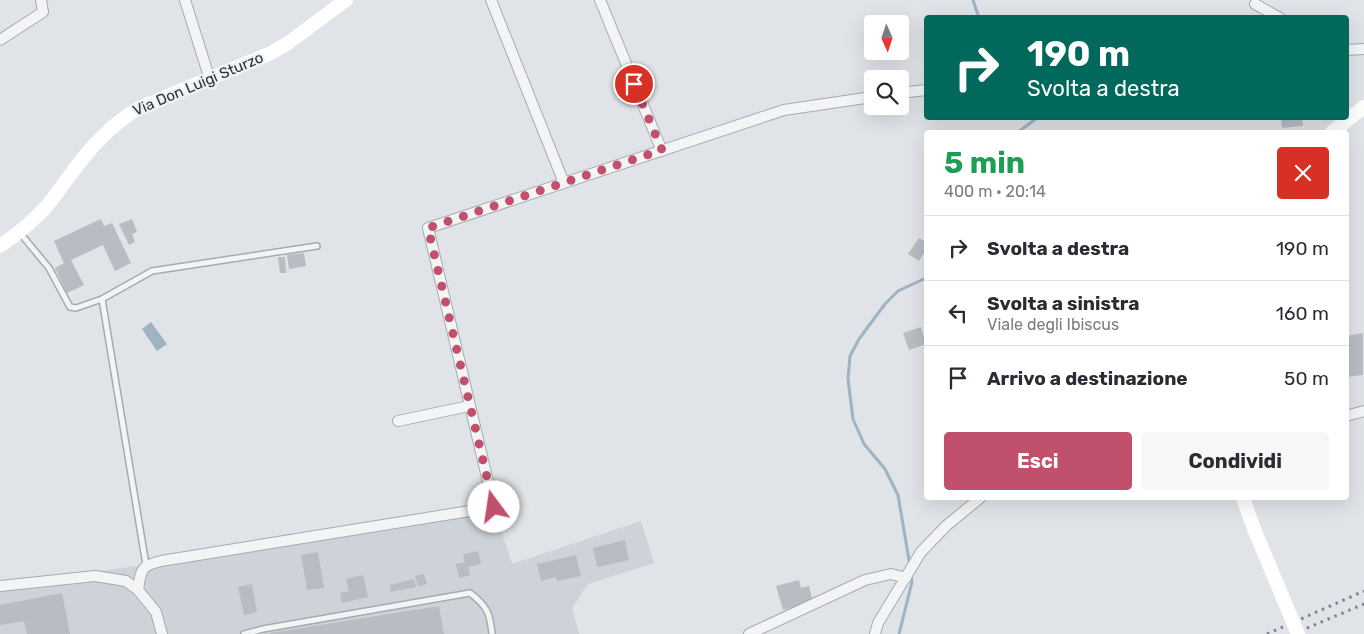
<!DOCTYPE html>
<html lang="it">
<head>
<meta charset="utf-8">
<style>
  body { margin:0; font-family:Rubik,sans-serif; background:#f7f7f7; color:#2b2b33; height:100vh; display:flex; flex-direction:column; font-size:19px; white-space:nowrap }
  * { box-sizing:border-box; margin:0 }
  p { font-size:16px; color:#7c7c81 }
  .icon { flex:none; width:28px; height:28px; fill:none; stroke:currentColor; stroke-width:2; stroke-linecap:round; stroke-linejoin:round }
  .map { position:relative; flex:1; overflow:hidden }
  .panel { position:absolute; left:924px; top:130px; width:425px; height:370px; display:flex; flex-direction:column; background:#fff; border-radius:5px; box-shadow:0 5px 20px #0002 }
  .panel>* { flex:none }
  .guide { position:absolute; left:924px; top:15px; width:425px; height:105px; border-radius:5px; box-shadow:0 5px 20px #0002; background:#00695c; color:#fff; overflow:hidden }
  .needle { width:32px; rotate:177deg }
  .controls { position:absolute; left:864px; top:15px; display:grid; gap:10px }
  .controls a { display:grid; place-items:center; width:45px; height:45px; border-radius:5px; background:#fff; box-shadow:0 5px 20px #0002; font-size:25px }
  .pin { position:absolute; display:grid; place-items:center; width:42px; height:42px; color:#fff; margin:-21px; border:2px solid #fff; border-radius:50%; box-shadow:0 1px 5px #0007 }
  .me { position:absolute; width:55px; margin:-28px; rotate:346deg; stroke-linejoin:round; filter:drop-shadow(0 0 4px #0008) }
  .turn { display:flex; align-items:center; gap:18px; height:105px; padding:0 20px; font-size:22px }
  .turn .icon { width:65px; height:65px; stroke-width:2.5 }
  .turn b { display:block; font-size:35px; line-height:42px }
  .round { display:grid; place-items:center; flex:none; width:52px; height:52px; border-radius:5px; background:#f7f7f7 }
  .headline { display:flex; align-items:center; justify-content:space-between; height:85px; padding:0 20px }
  h1 { font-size:30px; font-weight:700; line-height:38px; color:#1e9e55 }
  .action { display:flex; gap:10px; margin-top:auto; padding:10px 20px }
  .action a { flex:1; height:58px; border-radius:5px; background:#c0506c; color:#fff; font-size:20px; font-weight:700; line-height:58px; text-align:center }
  .action a+a { background:#f7f7f7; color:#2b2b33 }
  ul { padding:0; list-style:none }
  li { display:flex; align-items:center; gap:15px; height:65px; padding:0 20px; border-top:1px solid #e1e1e2 }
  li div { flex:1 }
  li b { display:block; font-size:19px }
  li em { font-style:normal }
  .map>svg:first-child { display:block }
  .built { fill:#ced3d9 }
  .water { fill:#9eb4c4 }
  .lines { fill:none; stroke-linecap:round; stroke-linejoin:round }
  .stream { stroke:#9eb4c4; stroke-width:3 }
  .building { fill:#b7bdc3 }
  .lane-casing { stroke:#a6abb1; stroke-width:8 }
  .street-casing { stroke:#a6abb1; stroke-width:12 }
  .lane { stroke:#f2f4f6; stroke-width:5 }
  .street { stroke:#f2f4f6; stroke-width:10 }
  .secondary { stroke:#fff; stroke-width:14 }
  .rail { stroke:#7b848f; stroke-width:3; stroke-dasharray:2.5 5; stroke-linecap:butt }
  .secondary-bridge { stroke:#fff; stroke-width:14 }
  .route { stroke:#c0506c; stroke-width:9; stroke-dasharray:0 16.2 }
  .labels { text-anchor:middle; stroke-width:5; stroke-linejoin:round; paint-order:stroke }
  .street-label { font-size:15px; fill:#2a333d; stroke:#eff2f5 }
</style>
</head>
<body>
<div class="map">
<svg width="1364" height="634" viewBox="0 0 1364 634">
  <rect width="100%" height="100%" fill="#e0e3e7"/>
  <path class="built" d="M 494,507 L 512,564 L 641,521 L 654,563 L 588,584 L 572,608 L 579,634 L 0,634 L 0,584 L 146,565 Z"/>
  <path class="water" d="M 151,322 L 167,344 L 157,351 L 142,329 Z"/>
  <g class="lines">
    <path class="stream" d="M 973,0 L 979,18
      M 1018,132 L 1037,118
      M 910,566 L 898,495 L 885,469 L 864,444 L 853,419 L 848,379 L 850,356 L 859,339 L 885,304 L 898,291 L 926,278
      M 899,634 L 912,582 L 911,575"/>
  </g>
  <path class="building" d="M 1281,118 L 1302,118 L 1303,126 L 1282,128 Z
    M 101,219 L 104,226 L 112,223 L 131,263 L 115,271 L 103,245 L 71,260 L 84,285 L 67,293 L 55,268 L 64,263 L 54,241 Z
    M 132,219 L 137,232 L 132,234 L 135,242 L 129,245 L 119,224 Z
    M 919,238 L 926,242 L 926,250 L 919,261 L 908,254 Z
    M 304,253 L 306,266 L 289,269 L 287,255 Z
    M 278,257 L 285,257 L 286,273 L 280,273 Z
    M 921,327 L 926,344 L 909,350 L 903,333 Z
    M 1363,333 L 1363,375 L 1346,377 L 1346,336 Z
    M 625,540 L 629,560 L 597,567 L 593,548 Z
    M 478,551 L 481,564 L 468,567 L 470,575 L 459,578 L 456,564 L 465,562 L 463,554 Z
    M 318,552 L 324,588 L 307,590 L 301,555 Z
    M 576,555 L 581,576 L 557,581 L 556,577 L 541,581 L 537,564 Z
    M 424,574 L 427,584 L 418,586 L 415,576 Z
    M 363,575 L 368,597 L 342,603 L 340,593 L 349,591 L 346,579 Z
    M 414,579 L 416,587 L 391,592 L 390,585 Z
    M 799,580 L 801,588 L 809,586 L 813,602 L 783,610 L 776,586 Z
    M 252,584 L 257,612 L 244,615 L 238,587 Z
    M 62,593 L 70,634 L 27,634 L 24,621 L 0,625 L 0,605 Z
    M 439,606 L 444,634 L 270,634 L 270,633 Z"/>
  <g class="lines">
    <defs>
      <path id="lane" d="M 20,233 L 49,268 L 70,307 L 76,308 L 102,299 L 152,271 L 317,246
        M 102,299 L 146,565
        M 244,634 L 263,629 L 470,593 C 487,606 490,613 492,634"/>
      <path id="street" d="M 185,0 L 210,80
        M 491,0 L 564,183
        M 600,0 L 662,151
        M 1255,4 L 1280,18
        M 0,40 L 43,12 L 41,0
        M 1346,50 L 1364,49
        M 900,93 L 926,90
        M 1346,416 L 1364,411
        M 398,421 L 469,406
        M 0,586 L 95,576 L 126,581 L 138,590 L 156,612 L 162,634
        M 138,590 C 141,570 140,566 161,561 L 494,507 L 428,228 L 784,110 L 872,97
        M 749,634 L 865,580 L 891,574 L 906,578
        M 875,634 L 878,623 L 921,552 L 946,526 L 980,498"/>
    </defs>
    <use href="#lane" class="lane-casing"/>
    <use href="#street" class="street-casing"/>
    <use href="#lane" class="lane"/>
    <use href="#street" class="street"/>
    <path class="secondary" d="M 1332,132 L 1364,107
      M 0,246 C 16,235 31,223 44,209 C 53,200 60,188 68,178 C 88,150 109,126 139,108 L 271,53 L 288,43 L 346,0"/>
    <path class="rail" d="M 1267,634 L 1364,591
      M 1293,634 L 1364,604"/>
    <path class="secondary-bridge" d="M 1243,498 L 1254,529 L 1298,634"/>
  </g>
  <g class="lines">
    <path class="route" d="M 494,507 L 428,228 L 662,150 L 634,84"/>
  </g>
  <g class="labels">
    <g class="street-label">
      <text transform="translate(198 84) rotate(-23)" y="5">Via Don Luigi Sturzo</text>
    </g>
  </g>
</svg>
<div class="controls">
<a><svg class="needle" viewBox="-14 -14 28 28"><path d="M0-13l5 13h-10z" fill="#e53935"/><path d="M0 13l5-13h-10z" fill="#7c7c81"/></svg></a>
<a><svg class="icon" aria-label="search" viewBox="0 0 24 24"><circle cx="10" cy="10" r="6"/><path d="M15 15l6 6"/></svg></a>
</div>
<div class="pin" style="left:634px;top:84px;background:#d93025"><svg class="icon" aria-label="arrive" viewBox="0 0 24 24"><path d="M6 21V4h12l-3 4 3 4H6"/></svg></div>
<svg class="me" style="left:494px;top:507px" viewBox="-20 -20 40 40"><circle r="19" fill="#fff"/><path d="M0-13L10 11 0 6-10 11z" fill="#c0506c"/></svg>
<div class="guide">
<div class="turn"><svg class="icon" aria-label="right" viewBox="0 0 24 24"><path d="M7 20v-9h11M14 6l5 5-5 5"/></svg><div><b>190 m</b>Svolta a destra</div></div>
</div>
<section class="panel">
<div class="headline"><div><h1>5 min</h1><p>400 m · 20:14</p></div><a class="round" style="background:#d93025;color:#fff"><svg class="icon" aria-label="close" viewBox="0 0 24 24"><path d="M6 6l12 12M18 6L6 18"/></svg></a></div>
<ul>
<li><svg class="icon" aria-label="right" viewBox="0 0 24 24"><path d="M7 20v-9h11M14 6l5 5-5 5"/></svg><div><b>Svolta a destra</b></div><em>190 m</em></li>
<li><svg class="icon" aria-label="left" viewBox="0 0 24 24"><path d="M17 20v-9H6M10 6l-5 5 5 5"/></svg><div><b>Svolta a sinistra</b><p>Viale degli Ibiscus</p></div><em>160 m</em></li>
<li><svg class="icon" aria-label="arrive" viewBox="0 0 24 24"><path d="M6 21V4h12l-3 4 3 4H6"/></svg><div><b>Arrivo a destinazione</b></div><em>50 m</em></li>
</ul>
<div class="action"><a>Esci</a><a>Condividi</a></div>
</section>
</div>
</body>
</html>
